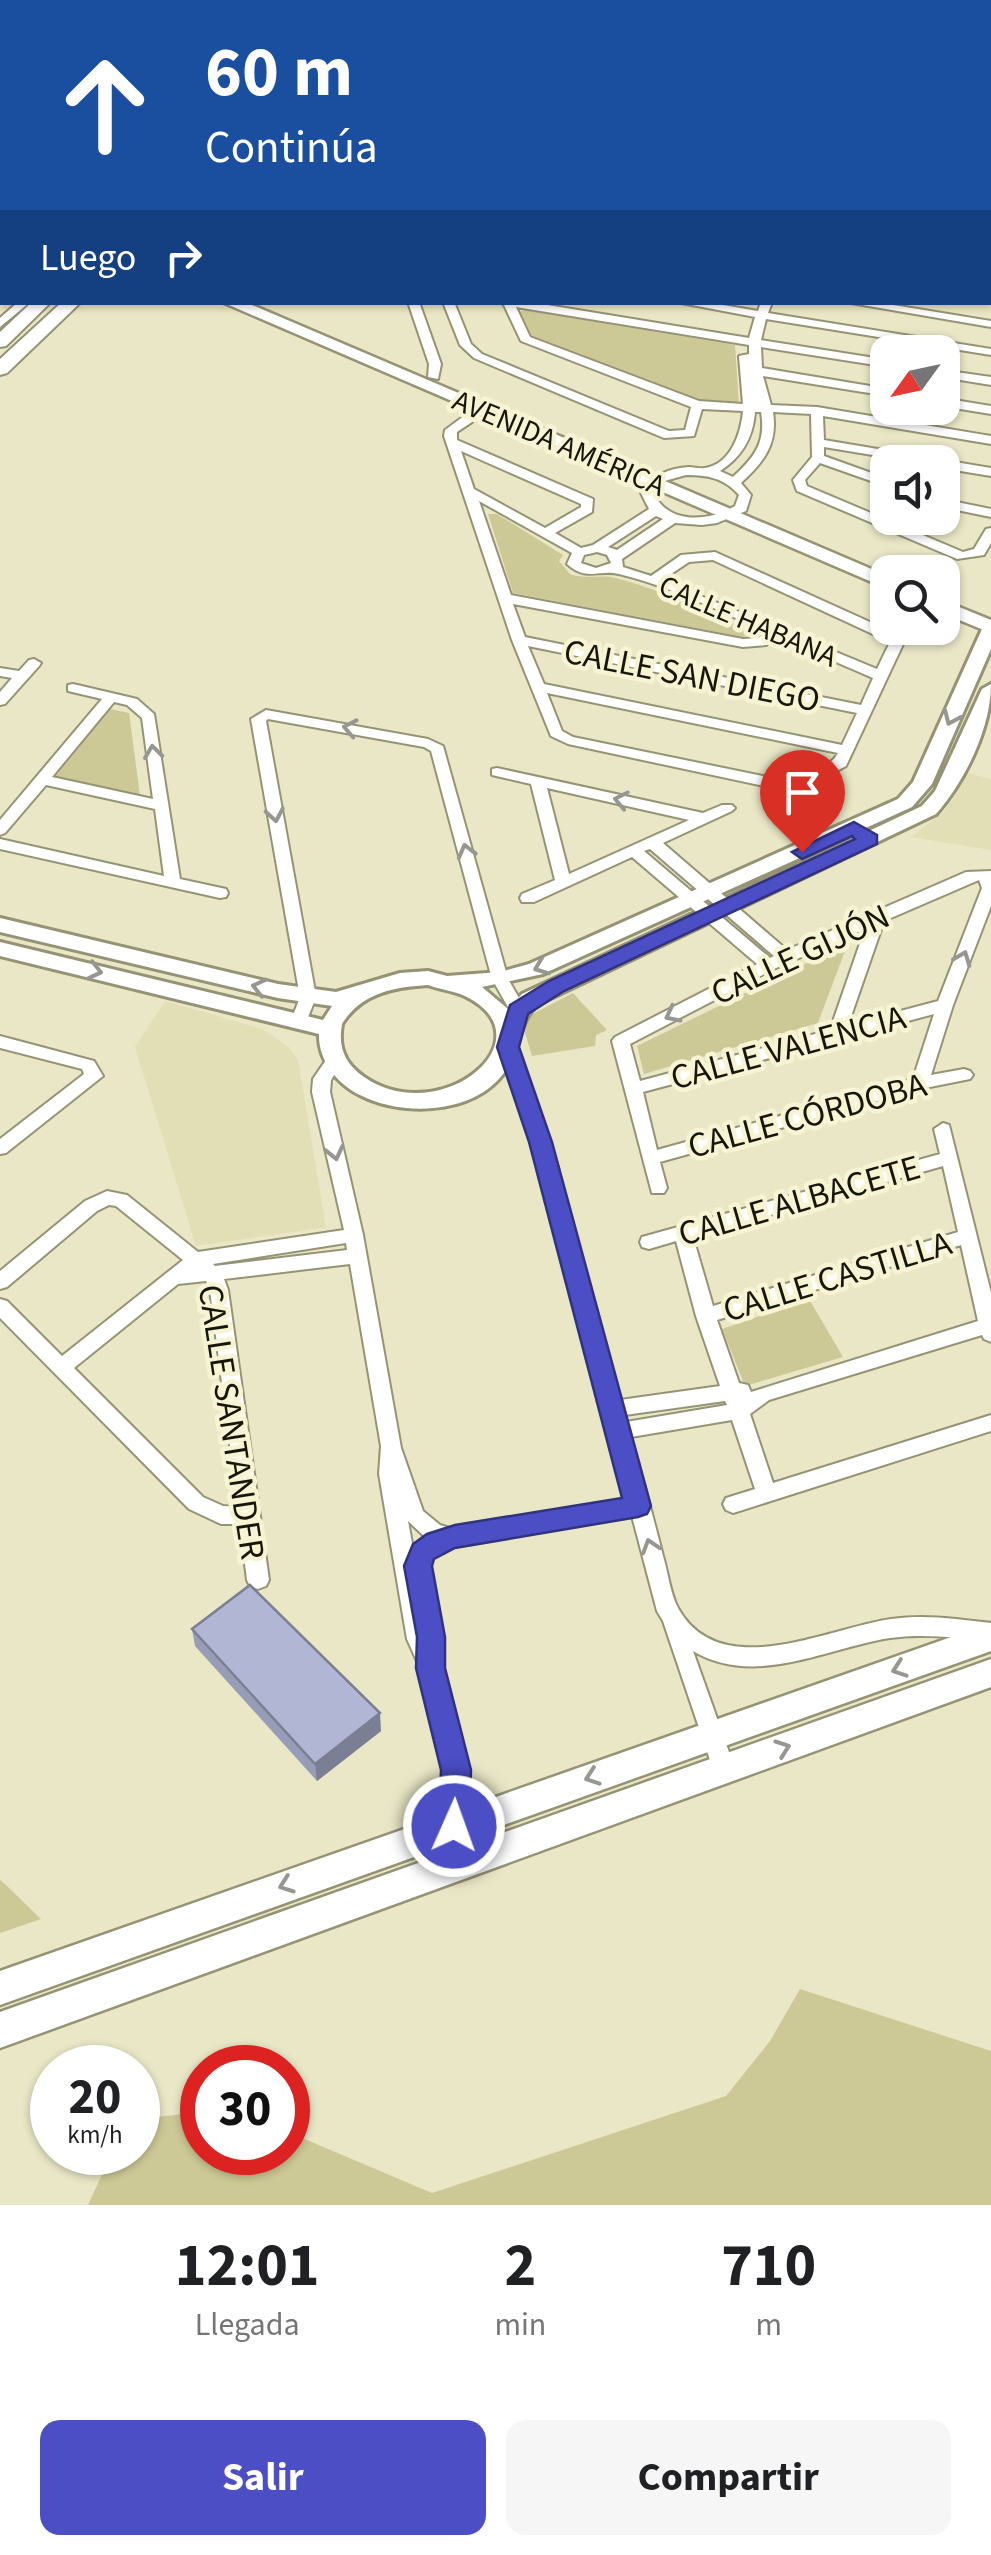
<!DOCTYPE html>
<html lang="es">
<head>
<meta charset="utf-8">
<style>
  body { margin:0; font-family:"Source Sans 3",sans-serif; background:#f6f6f6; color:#202124; height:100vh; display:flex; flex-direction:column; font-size:38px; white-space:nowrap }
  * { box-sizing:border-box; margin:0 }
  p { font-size:32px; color:#757577 }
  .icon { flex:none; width:55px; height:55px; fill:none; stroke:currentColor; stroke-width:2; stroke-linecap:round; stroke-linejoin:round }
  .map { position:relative; height:2205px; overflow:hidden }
  .side { display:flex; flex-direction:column; background:#fff; flex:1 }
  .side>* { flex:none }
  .hud { position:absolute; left:0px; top:0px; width:992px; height:305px; box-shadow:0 2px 8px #0004; background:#1a4fa0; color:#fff; overflow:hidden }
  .needle { width:65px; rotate:237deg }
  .fabs { position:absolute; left:870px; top:335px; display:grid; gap:20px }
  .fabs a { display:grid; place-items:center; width:90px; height:90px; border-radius:20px; background:#fff; box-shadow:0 2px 8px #0004; font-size:50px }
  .speed { position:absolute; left:30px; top:2045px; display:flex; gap:20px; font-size:50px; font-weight:700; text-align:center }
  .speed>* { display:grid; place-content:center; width:130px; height:130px; border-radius:50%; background:#fff; box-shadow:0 2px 8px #0004; line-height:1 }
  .speed small { font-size:25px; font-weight:400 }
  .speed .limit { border:15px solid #d22; background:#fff; color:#111 }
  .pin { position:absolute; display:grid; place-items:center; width:85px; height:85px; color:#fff; margin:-102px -42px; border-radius:50% 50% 50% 0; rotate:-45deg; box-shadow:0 0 10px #0007 }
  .pin .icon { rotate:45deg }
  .me { position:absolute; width:110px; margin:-55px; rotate:2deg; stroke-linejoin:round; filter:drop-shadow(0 0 8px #0008) }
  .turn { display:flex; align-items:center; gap:35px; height:210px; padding:0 40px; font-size:45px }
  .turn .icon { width:130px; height:130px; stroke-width:2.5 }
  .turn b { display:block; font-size:70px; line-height:85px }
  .then { display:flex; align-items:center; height:95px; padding:0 40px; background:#0003; gap:20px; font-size:38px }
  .eta { display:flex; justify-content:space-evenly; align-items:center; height:170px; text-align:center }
  .eta b { font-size:60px; font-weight:700; line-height:70px }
  .primary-button { display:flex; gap:20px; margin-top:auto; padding:20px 40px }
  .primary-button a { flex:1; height:115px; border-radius:20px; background:#4b4ec4; color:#fff; font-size:40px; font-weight:700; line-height:115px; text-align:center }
  .primary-button a+a { background:#f6f6f6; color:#202124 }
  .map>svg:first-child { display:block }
  .built { fill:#e2dfb6 }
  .green { fill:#cdc996 }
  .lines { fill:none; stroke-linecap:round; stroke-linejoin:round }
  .minor-casing { stroke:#969375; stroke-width:4 }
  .tertiary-casing { stroke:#969375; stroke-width:6 }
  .secondary-casing { stroke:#969375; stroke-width:5 }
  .primary-casing { stroke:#969375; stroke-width:4 }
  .minor { fill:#fff; fill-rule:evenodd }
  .tertiary { fill:#fff; fill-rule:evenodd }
  .secondary { fill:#fff; fill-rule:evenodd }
  .primary { fill:#fff; fill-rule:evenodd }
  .wall { fill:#979db6 }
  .shaded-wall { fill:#7b7f94 }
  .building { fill:#b0b6d4; stroke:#7b7f94; stroke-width:2.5 }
  .oneway { stroke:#979691 }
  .route { fill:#4b4ec4; stroke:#31337f; stroke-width:2.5 }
  .labels { text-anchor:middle; stroke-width:9; stroke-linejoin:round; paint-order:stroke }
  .far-street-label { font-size:30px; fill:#17160a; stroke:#f7f4d3 }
  .street-label { font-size:35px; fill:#17160a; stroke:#f7f4d3 }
</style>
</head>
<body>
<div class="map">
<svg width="991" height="2205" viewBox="0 0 991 2205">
  <rect width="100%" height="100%" fill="#e9e7c6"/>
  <path class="built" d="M 408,0 L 991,0 L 991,170 L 990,2 L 406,2 Z
    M 963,772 L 991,779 L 991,850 L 911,837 L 943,812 L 957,793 Z
    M 165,1001 L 262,1029 L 289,1047 L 298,1060 L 326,1227 L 196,1246 L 135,1047 Z"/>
  <path class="green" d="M 525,310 L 735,345 L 739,406 L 706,404 L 526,338 L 515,314 Z
    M 488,514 L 497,514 L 563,555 L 559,561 L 570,574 C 586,580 601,574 616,578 C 665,591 709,612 754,634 L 742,637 L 513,593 Z
    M 110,709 L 129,713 L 140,796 L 54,778 Z
    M 848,943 L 818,1023 L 644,1074 L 637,1046 Z
    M 573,993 L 607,1030 L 596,1035 L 595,1046 L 532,1056 L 521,1020 Z
    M 809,1299 L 843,1357 L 745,1386 L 722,1329 Z
    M 0,1880 L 6,1885 L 41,1919 L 0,1933 Z
    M 800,1989 L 991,2051 L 991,2205 L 88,2205 L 112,2153 L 138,2152 L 138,2119 L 202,2112 L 202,2152 L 288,2152 L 288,2132 L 432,2193 L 726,2096 L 770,2041 Z"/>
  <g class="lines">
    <defs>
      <path id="minor" d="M 0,0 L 7,0 L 0,6 Z
        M 149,0 L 157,0 L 157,2 L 149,2 Z
        M 2,37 L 2,45 L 0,46 L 0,38 Z
        M 0,60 L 2,60 L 2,66 L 0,66 Z
        M 0,82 L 2,82 L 2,88 L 0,88 Z
        M 0,105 L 2,105 L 2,111 L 0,111 Z
        M 0,129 L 2,129 L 2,135 L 0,135 Z
        M 0,152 L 2,152 L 2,158 L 0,158 Z
        M 990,177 L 991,177 L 991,183 L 990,183 Z
        M 990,199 L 991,199 L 991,205 L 990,205 Z
        M 990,222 L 991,222 L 991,228 L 990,228 Z
        M 990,245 L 991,245 L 991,251 L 990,251 Z
        M 990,270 L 991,270 L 991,276 L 990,276 Z
        M 990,295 L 991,295 L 991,301 L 990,301 Z
        M 18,302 L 30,302 L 0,327 L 0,318 Z
        M 408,302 L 419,302 L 441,364 L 438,379 L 428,377 L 429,364 Z
        M 443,302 L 454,302 L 471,344 L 482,354 L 669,431 L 685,430 L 691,407 L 521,341 L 504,305 L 500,302 L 529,302 L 749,338 L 755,317 L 676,302 L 705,302 L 758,311 L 761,302 L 772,302 L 768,313 L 991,349 L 991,355 L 766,319 L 761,340 L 888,360 L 888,367 L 761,347 L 762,368 L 888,389 L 888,396 L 763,376 L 771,405 L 817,407 L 991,436 L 991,444 L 823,416 L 824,440 L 991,468 L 991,476 L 942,468 L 942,462 L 915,462 L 824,447 L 824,456 L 888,479 L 888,487 L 820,463 L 805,480 L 807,486 L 963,552 L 974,549 L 986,529 L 991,528 L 991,543 L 984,555 L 957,559 L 797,491 L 793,480 L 812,457 L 811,414 L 773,412 C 778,444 764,462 741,483 L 751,495 L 746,511 L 717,523 L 702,525 L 675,523 L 622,559 L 623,567 L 651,576 L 681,555 L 715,552 L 903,637 L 905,640 L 846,766 L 805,788 L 787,791 L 568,744 L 551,736 L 512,640 L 444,436 L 445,430 L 464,416 L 472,416 L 472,422 L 457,432 L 457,440 L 593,499 L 592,512 L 555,533 L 581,548 L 593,545 L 649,509 L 640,491 C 652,476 669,468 689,467 C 694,467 700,469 705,468 C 731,464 741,433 743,411 L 702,409 L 694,436 L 664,438 L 474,358 L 460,345 ZM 516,307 L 749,345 L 749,354 L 739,356 L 743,404 L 699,401 L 530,337 ZM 755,412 L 761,412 C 766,442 755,457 733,477 L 720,471 C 742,457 753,438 755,412 ZM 461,451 L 581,504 L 581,507 L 545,528 L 474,489 ZM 686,475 C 708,475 724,478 739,495 L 735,506 C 709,522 666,525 653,491 L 661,482 ZM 479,501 L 572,553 L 567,564 C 587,582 599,569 619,574 C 670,586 719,611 767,632 L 758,638 L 743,639 L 511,595 ZM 656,516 L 663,519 L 617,550 L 608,547 ZM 597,552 L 607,555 L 611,563 L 596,568 L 581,563 L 584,555 ZM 713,560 L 890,642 L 877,669 L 662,580 L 689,562 ZM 513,604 L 743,647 L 766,645 L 778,637 L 873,678 L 861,705 L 525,637 ZM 528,646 L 857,713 L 842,745 L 544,684 ZM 547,693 L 838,753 C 831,767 803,780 787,781 L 573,737 L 562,731 Z
        M 845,302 L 875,302 L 991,321 L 991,327 Z
        M 942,370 L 991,377 L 991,385 L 942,377 Z
        M 942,398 L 991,406 L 991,414 L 942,406 Z
        M 942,499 L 991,509 L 991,517 L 942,507 Z
        M 34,659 L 41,663 L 39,666 L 5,704 L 0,705 L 0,692 L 12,678 L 0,676 L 0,668 L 19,671 L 29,660 Z
        M 73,684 L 137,699 L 154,714 L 180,879 L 226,889 L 228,893 L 226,897 L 220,898 L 0,849 L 0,839 L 164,876 L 155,809 L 46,785 L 5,833 L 0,835 L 0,820 L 102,699 L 68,691 L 68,685 ZM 114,702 L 127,705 L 142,718 L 153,799 L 52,777 Z
        M 266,710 L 428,739 L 443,746 L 508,979 L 526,1010 L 524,1014 L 512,1014 L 492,979 L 431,751 L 424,747 L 268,719 L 266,721 L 316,997 L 305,1025 L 293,1025 L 291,1021 L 300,997 L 251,719 Z
        M 497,768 L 703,813 L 722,805 L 732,805 L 735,808 L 732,811 L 663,843 L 787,950 L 966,872 L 991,871 L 991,906 L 953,1005 L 931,1075 L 964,1069 L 970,1071 L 973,1075 L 970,1079 L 920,1089 L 660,1162 L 667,1188 L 664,1193 L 652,1193 L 612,1041 L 615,1037 L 757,964 L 632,857 L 534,902 L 522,902 L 520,898 L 522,894 L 555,880 L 531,784 L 492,775 L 492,769 ZM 547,788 L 689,820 L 569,874 ZM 650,849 L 774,956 L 770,958 L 644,851 ZM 979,880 L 982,888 L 938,1001 L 848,1025 L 884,921 ZM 865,929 L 830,1030 L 640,1081 L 630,1044 L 774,969 ZM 934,1014 L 913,1079 L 657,1150 L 643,1092 Z
        M 0,1036 L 94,1061 L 103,1076 L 6,1153 L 0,1154 L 0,1139 L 84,1074 L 82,1069 L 0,1048 Z
        M 508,1041 L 517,1047 L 549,1142 L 620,1400 L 720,1386 L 696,1316 L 676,1241 L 649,1249 L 642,1247 L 640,1242 L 642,1237 L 940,1154 L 934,1129 L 943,1123 L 949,1125 L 991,1293 L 991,1342 L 984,1339 L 982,1335 L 769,1400 L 750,1414 L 773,1483 L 991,1415 L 991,1431 L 733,1513 L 726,1510 L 723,1504 L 726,1498 L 755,1489 L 732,1420 L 631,1437 C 642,1477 653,1516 663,1556 C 668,1572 670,1593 678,1608 C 720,1684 828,1628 891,1619 C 924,1614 958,1619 991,1623 L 991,1641 C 958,1638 923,1633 890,1638 C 826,1648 755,1688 693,1651 L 735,1769 L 732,1776 L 724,1779 L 716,1776 L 713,1769 L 663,1621 L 657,1611 L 632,1516 L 455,1546 L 435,1552 L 429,1566 L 442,1637 L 441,1665 L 467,1769 L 466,1825 L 453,1877 L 445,1880 L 437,1877 L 433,1869 L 442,1825 L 445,1769 L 420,1668 L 407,1639 L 379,1474 L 381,1446 L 350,1264 L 224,1279 L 228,1290 L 269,1580 L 266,1586 L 258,1589 L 250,1586 L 247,1580 L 240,1524 L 221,1524 L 189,1509 L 0,1318 L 0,1299 L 7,1301 L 62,1356 L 183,1260 L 116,1206 L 109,1205 L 97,1211 L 7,1287 L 0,1289 L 0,1271 L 85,1201 L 107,1191 L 127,1195 L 198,1252 L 344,1230 L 312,1092 L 313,1079 L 328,1057 L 340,1057 L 343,1061 L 331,1080 L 330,1092 L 363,1235 L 401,1448 L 423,1511 L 440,1525 L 453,1529 L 627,1499 L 531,1142 L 499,1047 ZM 943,1166 L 958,1232 L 713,1306 L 693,1237 ZM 346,1243 L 347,1250 L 215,1266 L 213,1264 ZM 961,1245 L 978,1321 L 751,1392 L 748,1385 L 739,1383 L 717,1320 ZM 206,1281 L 210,1290 L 238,1507 L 223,1506 L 203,1497 L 74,1368 L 178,1284 ZM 725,1401 L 727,1405 L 626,1422 L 625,1415 ZM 408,1521 L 426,1538 L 421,1540 L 414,1554 Z"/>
      <path id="tertiary" d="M 991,624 L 991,649 L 932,784 L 912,807 L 543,974 L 482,987 L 508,1009 L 522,994 L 922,806 L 935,791 L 982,689 L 991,684 C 991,728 965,781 936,814 L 538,1004 C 521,1019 520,1040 512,1059 C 488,1114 406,1119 360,1095 C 337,1084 318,1060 319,1034 L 0,956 L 0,942 L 323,1020 L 332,1006 L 278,998 L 0,932 L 0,918 L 278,984 L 336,992 L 400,973 L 428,971 L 447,976 L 500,972 L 529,964 L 898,799 L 913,782 L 982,629 ZM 428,985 C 439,989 454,991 465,996 C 551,1038 441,1130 364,1077 C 344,1063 338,1047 342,1024 C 361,993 394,987 428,985 Z"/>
      <path id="secondary" d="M 222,302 L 245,302 L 888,576 L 888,589 Z
        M 942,600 L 991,620 L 991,633 L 942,613 Z
        M 991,1623 L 991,1651 L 0,2005 L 0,1971 Z
        M 991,1659 L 991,1687 L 0,2048 L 0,2012 Z"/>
      <path id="primary" d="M 32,302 L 51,302 L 6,346 L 0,347 L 0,332 Z
        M 62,302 L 81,302 L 7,373 L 0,375 L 0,359 Z"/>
    </defs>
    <use href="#minor" class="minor-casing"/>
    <use href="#tertiary" class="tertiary-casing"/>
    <use href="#secondary" class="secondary-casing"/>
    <use href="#primary" class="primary-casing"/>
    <use href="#minor" class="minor"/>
    <use href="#tertiary" class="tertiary"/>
    <use href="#secondary" class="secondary"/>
    <use href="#primary" class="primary"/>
  </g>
  <path class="wall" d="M 192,1629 L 381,1731 L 317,1781 L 195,1646 Z"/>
  <path class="shaded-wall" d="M 380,1713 L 381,1731 L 317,1781 L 315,1764 Z"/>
  <path class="building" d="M 250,1585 L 380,1713 L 315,1764 L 192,1629 Z"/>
  <defs><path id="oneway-chevron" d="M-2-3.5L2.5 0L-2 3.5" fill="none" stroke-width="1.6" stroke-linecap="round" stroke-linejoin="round" transform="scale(2.5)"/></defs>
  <g class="oneway">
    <use href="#oneway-chevron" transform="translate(951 718) rotate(114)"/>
    <use href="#oneway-chevron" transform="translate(350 728) rotate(-169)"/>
    <use href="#oneway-chevron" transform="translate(153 752) rotate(-97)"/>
    <use href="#oneway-chevron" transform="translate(621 800) rotate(-168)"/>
    <use href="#oneway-chevron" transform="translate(275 815) rotate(80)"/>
    <use href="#oneway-chevron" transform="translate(466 851) rotate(-105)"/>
    <use href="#oneway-chevron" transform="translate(963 958) rotate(-69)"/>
    <use href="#oneway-chevron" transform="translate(541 967) rotate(159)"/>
    <use href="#oneway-chevron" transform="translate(95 971) rotate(13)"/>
    <use href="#oneway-chevron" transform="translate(259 987) rotate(-167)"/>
    <use href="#oneway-chevron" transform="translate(672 1015) rotate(153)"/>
    <use href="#oneway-chevron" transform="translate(335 1153) rotate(77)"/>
    <use href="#oneway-chevron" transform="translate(650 1546) rotate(-107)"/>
    <use href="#oneway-chevron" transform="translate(899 1669) rotate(161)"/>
    <use href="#oneway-chevron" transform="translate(783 1748) rotate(-20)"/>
    <use href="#oneway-chevron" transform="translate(592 1777) rotate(161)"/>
    <use href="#oneway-chevron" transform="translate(286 1885) rotate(160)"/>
  </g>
  <path class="route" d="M 854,822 L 877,835 L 877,844 L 564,991 L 528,1014 L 519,1047 L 552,1142 L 651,1506 L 647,1514 L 638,1517 L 455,1548 L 434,1559 L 432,1566 L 445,1637 L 445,1668 L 471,1770 L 469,1826 L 465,1835 L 454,1840 L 443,1835 L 439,1826 L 441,1770 L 416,1668 L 417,1637 L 404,1566 L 413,1544 L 427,1534 L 455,1525 L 622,1498 L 529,1142 L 497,1047 L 510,1005 L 549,981 L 855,839 L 852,836 L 802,859 L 792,852 Z"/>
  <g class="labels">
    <g class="far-street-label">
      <text transform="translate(559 443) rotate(23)" y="10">AVENIDA AMÉRICA</text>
      <text transform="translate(748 621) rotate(23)" y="10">CALLE HABANA</text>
    </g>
    <g class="street-label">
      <text transform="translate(692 675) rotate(11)" y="12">CALLE SAN DIEGO</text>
      <text transform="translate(800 954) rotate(-25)" y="12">CALLE GIJÓN</text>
      <text transform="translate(788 1047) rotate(-15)" y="12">CALLE VALENCIA</text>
      <text transform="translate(807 1115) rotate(-15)" y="12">CALLE CÓRDOBA</text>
      <text transform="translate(799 1200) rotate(-16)" y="12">CALLE ALBACETE</text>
      <text transform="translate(837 1276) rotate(-17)" y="12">CALLE CASTILLA</text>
      <text transform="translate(232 1422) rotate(81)" y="12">CALLE SANTANDER</text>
    </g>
  </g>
</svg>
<div class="fabs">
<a><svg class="needle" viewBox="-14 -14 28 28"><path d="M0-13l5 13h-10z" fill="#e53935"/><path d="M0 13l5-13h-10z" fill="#757577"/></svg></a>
<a><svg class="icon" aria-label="sound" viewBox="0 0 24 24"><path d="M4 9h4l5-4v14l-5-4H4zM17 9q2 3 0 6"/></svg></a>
<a><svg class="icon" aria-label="search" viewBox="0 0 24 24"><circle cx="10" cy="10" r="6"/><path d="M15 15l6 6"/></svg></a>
</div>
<div class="speed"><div>20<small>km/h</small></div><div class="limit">30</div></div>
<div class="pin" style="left:802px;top:852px;background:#d93025"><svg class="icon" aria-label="arrive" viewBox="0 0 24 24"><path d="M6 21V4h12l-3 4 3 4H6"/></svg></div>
<svg class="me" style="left:454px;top:1826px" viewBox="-20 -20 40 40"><circle r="17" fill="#4b4ec4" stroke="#fff" stroke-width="3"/><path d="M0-11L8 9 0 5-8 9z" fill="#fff"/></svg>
<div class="hud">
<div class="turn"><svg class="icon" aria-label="ahead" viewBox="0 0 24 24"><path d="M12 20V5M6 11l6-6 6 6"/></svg><div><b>60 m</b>Continúa</div></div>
<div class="then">Luego<svg class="icon" aria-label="right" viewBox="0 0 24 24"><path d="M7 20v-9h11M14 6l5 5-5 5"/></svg></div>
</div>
</div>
<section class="side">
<div class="eta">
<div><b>12:01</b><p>Llegada</p></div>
<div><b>2</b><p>min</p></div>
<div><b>710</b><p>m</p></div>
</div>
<div class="primary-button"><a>Salir</a><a>Compartir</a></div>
</section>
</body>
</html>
